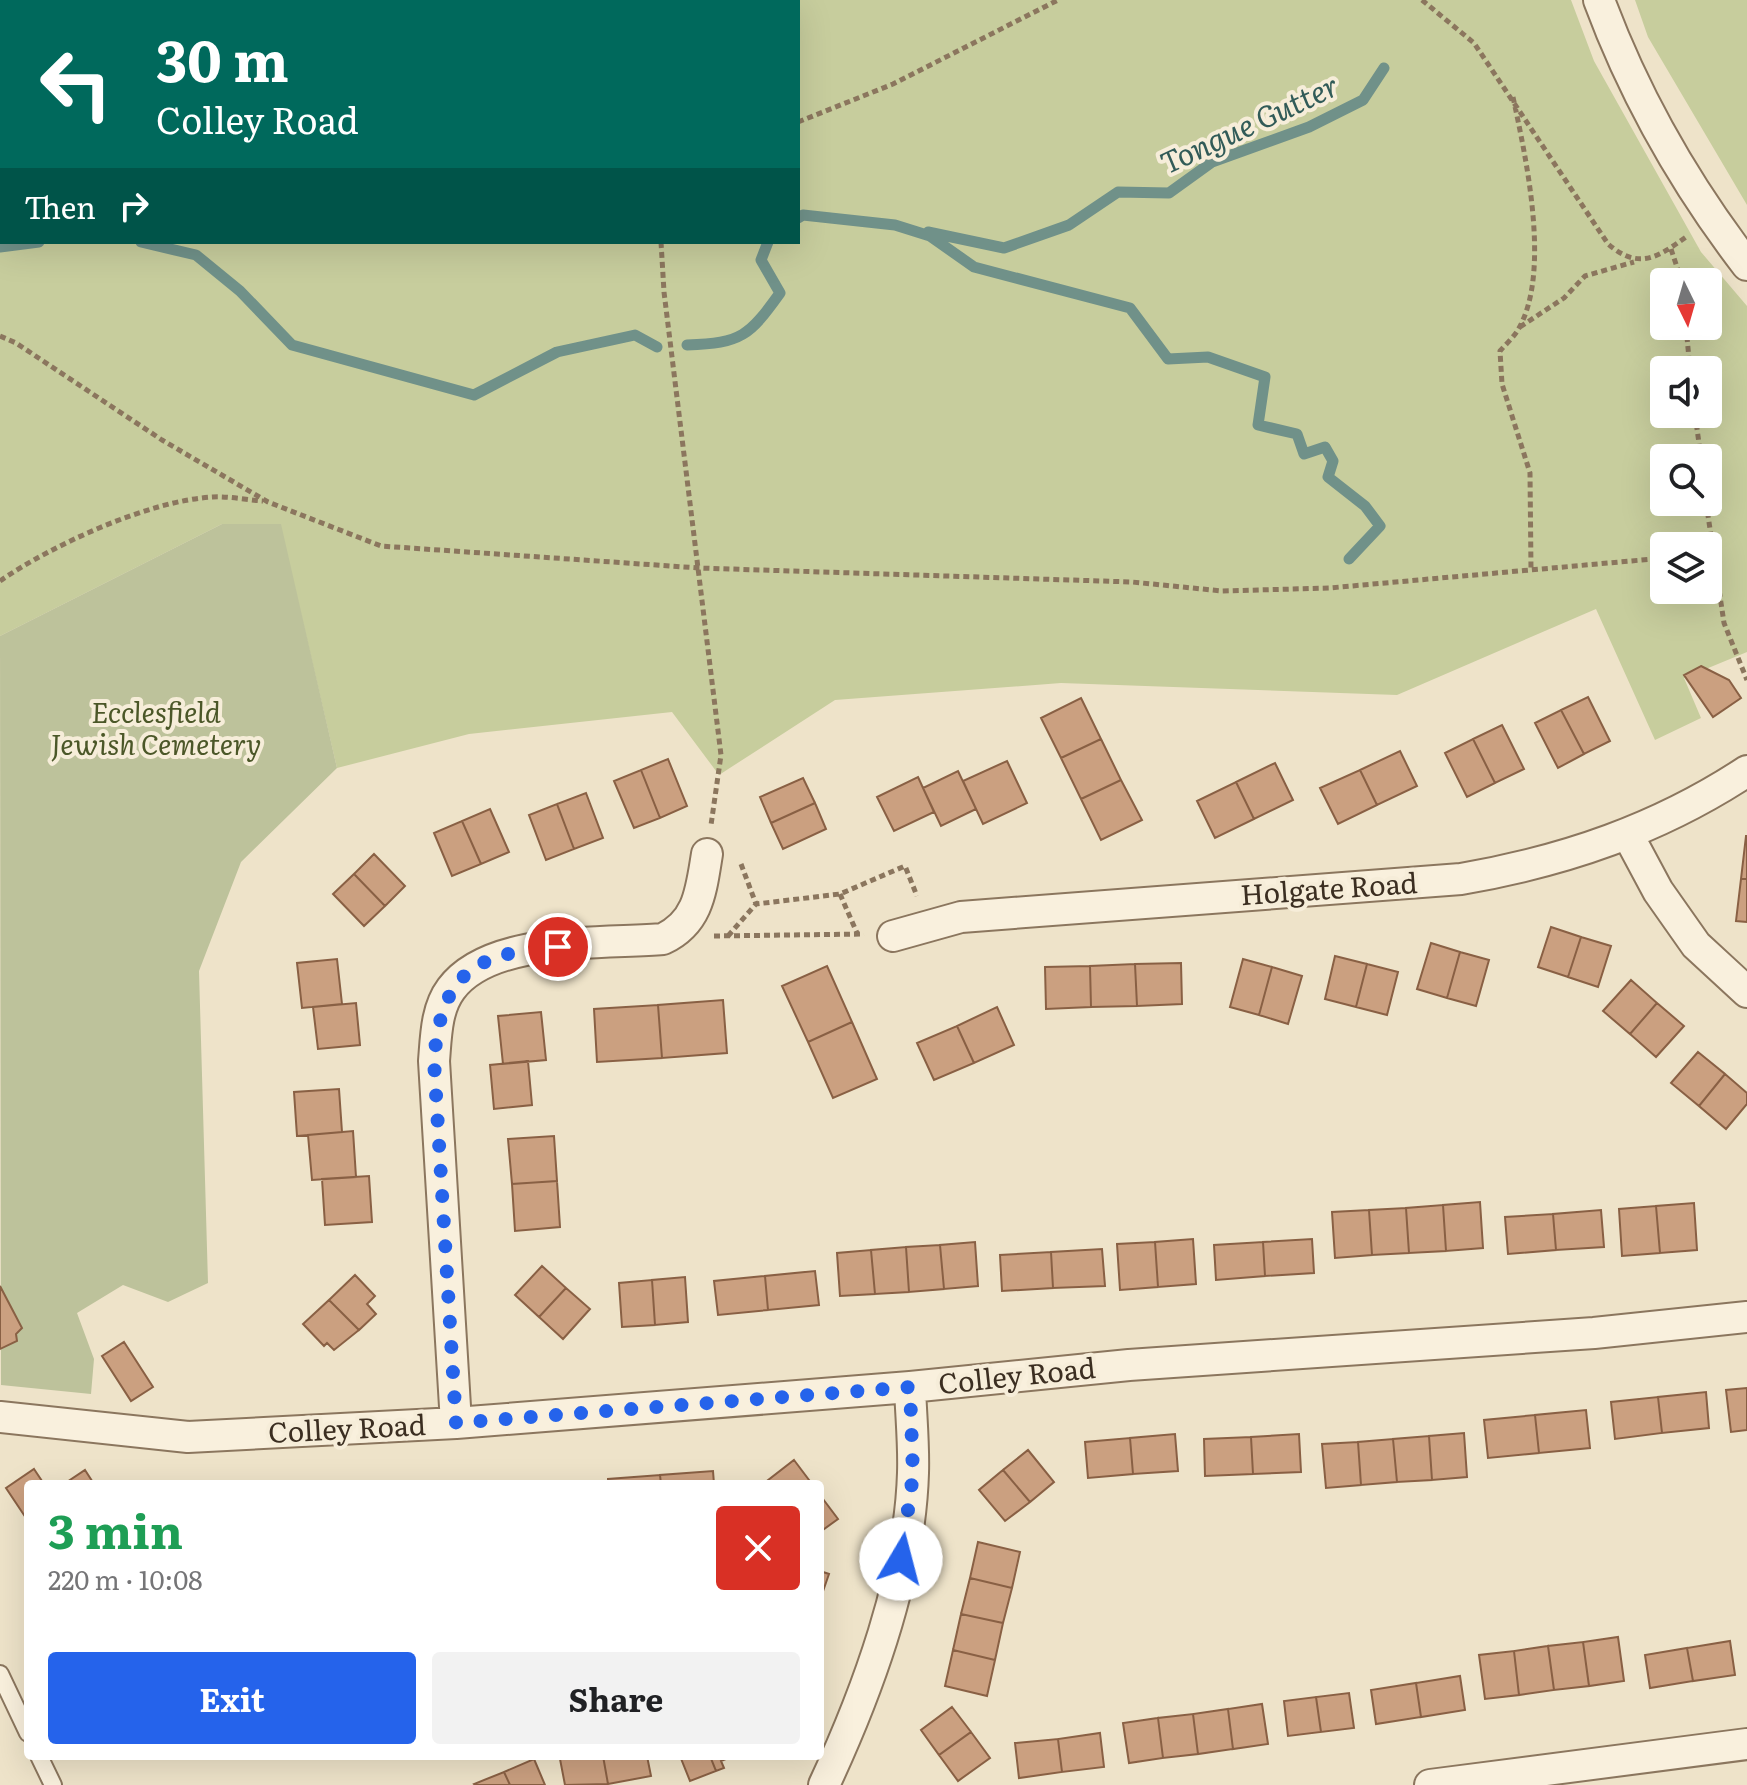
<!DOCTYPE html>
<html lang="en">
<head>
<meta charset="utf-8">
<style>
  body { margin:0; font-family:Literata,serif; background:#f2f2f2; color:#202124; height:100vh; display:flex; flex-direction:column; font-size:30px; white-space:nowrap }
  * { box-sizing:border-box; margin:0 }
  p { font-size:26px; color:#757577 }
  .icon { flex:none; width:44px; height:44px; fill:none; stroke:currentColor; stroke-width:2; stroke-linecap:round; stroke-linejoin:round }
  .map { position:relative; flex:1; overflow:hidden }
  .side { position:absolute; left:24px; top:1480px; width:800px; height:280px; display:flex; flex-direction:column; background:#fff; border-radius:8px; box-shadow:0 8px 32px #0002 }
  .side>* { flex:none }
  .top-card { position:absolute; left:0px; top:0px; width:800px; height:244px; box-shadow:0 8px 32px #0002; background:#00695c; color:#fff; overflow:hidden }
  .needle { width:52px; rotate:175deg }
  .fabs { position:absolute; left:1650px; top:268px; display:grid; gap:16px }
  .fabs a { display:grid; place-items:center; width:72px; height:72px; border-radius:8px; background:#fff; box-shadow:0 8px 32px #0002; font-size:40px }
  .pin { position:absolute; display:grid; place-items:center; width:68px; height:68px; color:#fff; margin:-34px; border:4px solid #fff; border-radius:50%; box-shadow:0 2px 8px #0007 }
  .me { position:absolute; width:88px; margin:-44px; rotate:8deg; stroke-linejoin:round; filter:drop-shadow(0 0 6px #0008) }
  .turn { display:flex; align-items:center; gap:28px; height:168px; padding:0 24px; font-size:36px }
  .turn .icon { width:104px; height:104px; stroke-width:2.5 }
  .turn b { display:block; font-size:56px; line-height:68px }
  .then { display:flex; align-items:center; height:76px; padding:0 24px; background:#0003; gap:16px; font-size:30px }
  .round { display:grid; place-items:center; flex:none; width:84px; height:84px; border-radius:8px; background:#f2f2f2 }
  .head { display:flex; align-items:center; justify-content:space-between; height:136px; padding:0 24px }
  h1 { font-size:48px; font-weight:700; line-height:60px; color:#1e9e55 }
  .button { display:flex; gap:16px; margin-top:auto; padding:16px 24px }
  .button a { flex:1; height:92px; border-radius:8px; background:#2563eb; color:#fff; font-size:32px; font-weight:700; line-height:92px; text-align:center }
  .button a+a { background:#f2f2f2; color:#202124 }
  .map>svg:first-child { display:block }
  .green { fill:#c7cd9d; fill-rule:evenodd }
  .cemetery { fill:#bdc29b }
  .lines { fill:none; stroke-linecap:round; stroke-linejoin:round }
  .stream { stroke:#709189; stroke-width:11 }
  .building { fill:#cba080; stroke:#896044; stroke-width:2 }
  .service-casing { stroke:#8b765e; stroke-width:20 }
  .minor-casing { stroke:#8b765e; stroke-width:34 }
  .path { stroke:#8b765e; stroke-width:5; stroke-dasharray:6 4; stroke-linecap:butt }
  .service { stroke:#f9f0dd; stroke-width:16 }
  .minor { stroke:#f9f0dd; stroke-width:30 }
  .route { stroke:#2563eb; stroke-width:14; stroke-dasharray:0 25.2 }
  .labels { text-anchor:middle; stroke-width:8; stroke-linejoin:round; paint-order:stroke }
  .park-label { font-size:28px; font-style:italic; fill:#4b5728; stroke:#f6edd9 }
  .street-label { font-size:28px; fill:#3b2e21; stroke:#f6edd9 }
  .water-label { font-size:30px; font-style:italic; fill:#315b58; stroke:#f6edd9 }
</style>
</head>
<body>
<div class="map">
<svg width="1747" height="1785" viewBox="0 0 1747 1785">
  <rect width="100%" height="100%" fill="#eee3c9"/>
  <path class="green" d="M 199,0 L 1571,0 L 1594,61 L 1701,252 L 1747,306 L 1747,652 L 1684,678 L 1701,718 L 1655,740 L 1596,609 L 1397,695 L 1061,683 L 835,700 L 719,775 L 672,712 L 469,734 L 337,768 L 280,524 L 222,524 L 0,636 L 0,50 L 2,242 L 798,242 L 798,2 L 191,2 ZM 1664,282 L 1708,282 L 1708,326 L 1664,326 ZM 1664,370 L 1708,370 L 1708,414 L 1664,414 ZM 1664,458 L 1708,458 L 1708,502 L 1664,502 ZM 1664,546 L 1708,546 L 1708,590 L 1664,590 Z
    M 1635,0 L 1747,0 L 1747,205 L 1648,37 Z"/>
  <path class="cemetery" d="M 222,524 L 281,524 L 337,768 L 241,862 L 199,971 L 208,1283 L 168,1302 L 123,1285 L 77,1313 L 94,1359 L 91,1394 L 1,1385 L 0,636 Z"/>
  <g class="lines">
    <path class="stream" d="M 798,218 L 803,215 L 895,225 L 930,236 L 974,267 L 1130,308 L 1168,359 L 1208,357 L 1265,377 L 1258,425 L 1297,434 L 1304,454 L 1325,447 L 1333,461 L 1328,477 L 1365,506 L 1380,526 L 1349,559
      M 928,232 L 1004,248 L 1069,225 L 1118,192 L 1169,193 L 1212,162 L 1309,127 L 1363,100 L 1384,68
      M 141,242 L 196,255 L 240,291 L 292,345 L 474,395 L 557,352 L 635,335 L 657,347
      M 0,247 L 39,242
      M 687,345 C 742,343 749,336 780,293 L 761,260 L 768,242"/>
  </g>
  <path class="building" d="M 1701,666 L 1729,680 L 1741,698 L 1713,717 L 1684,675 Z
    M 1588,697 L 1610,741 L 1584,754 L 1561,710 Z
    M 1081,698 L 1101,739 L 1061,758 L 1041,718 Z
    M 1561,710 L 1584,754 L 1558,768 L 1535,723 Z
    M 1502,725 L 1524,769 L 1495,783 L 1473,739 Z
    M 1101,739 L 1121,780 L 1081,799 L 1061,758 Z
    M 1473,739 L 1495,783 L 1467,797 L 1445,753 Z
    M 1400,751 L 1417,786 L 1377,805 L 1360,770 Z
    M 668,759 L 687,806 L 660,818 L 641,770 Z
    M 1007,761 L 1027,803 L 983,824 L 963,781 Z
    M 1275,763 L 1293,800 L 1254,819 L 1236,782 Z
    M 641,770 L 660,818 L 634,828 L 614,781 Z
    M 1360,770 L 1377,805 L 1338,824 L 1320,788 Z
    M 958,771 L 976,809 L 941,826 L 923,788 Z
    M 918,777 L 934,812 L 894,831 L 877,797 Z
    M 803,778 L 815,803 L 771,823 L 760,797 Z
    M 1121,780 L 1142,820 L 1101,840 L 1081,799 Z
    M 1236,782 L 1254,819 L 1215,838 L 1197,801 Z
    M 586,793 L 603,838 L 574,849 L 557,804 Z
    M 815,803 L 826,829 L 783,849 L 771,823 Z
    M 557,804 L 574,849 L 546,860 L 529,815 Z
    M 490,809 L 509,852 L 481,864 L 462,821 Z
    M 462,821 L 481,864 L 452,876 L 434,833 Z
    M 1746,836 L 1747,836 L 1747,879 L 1741,879 Z
    M 374,854 L 405,886 L 385,906 L 354,874 Z
    M 354,874 L 385,906 L 364,926 L 333,894 Z
    M 1741,879 L 1747,879 L 1747,922 L 1736,921 Z
    M 1551,927 L 1581,937 L 1568,977 L 1538,967 Z
    M 1581,937 L 1611,946 L 1598,987 L 1568,977 Z
    M 1431,943 L 1460,952 L 1447,998 L 1417,989 Z
    M 1460,952 L 1489,960 L 1476,1006 L 1447,998 Z
    M 1335,956 L 1367,964 L 1356,1007 L 1325,999 Z
    M 337,959 L 342,1004 L 302,1008 L 297,963 Z
    M 1243,959 L 1272,967 L 1259,1015 L 1230,1007 Z
    M 1181,963 L 1182,1004 L 1137,1006 L 1135,964 Z
    M 1135,964 L 1137,1006 L 1091,1007 L 1090,966 Z
    M 1367,964 L 1398,972 L 1387,1015 L 1356,1007 Z
    M 827,966 L 852,1022 L 808,1042 L 782,986 Z
    M 1090,966 L 1091,1007 L 1046,1009 L 1045,967 Z
    M 1272,967 L 1302,976 L 1288,1024 L 1259,1015 Z
    M 1631,980 L 1657,1003 L 1630,1034 L 1603,1011 Z
    M 723,1000 L 727,1053 L 662,1058 L 658,1005 Z
    M 356,1003 L 360,1045 L 318,1049 L 313,1007 Z
    M 1657,1003 L 1684,1026 L 1656,1057 L 1630,1034 Z
    M 658,1005 L 662,1058 L 597,1062 L 594,1009 Z
    M 997,1007 L 1014,1045 L 974,1063 L 957,1026 Z
    M 541,1012 L 546,1060 L 503,1064 L 498,1016 Z
    M 852,1022 L 877,1079 L 833,1098 L 808,1042 Z
    M 957,1026 L 974,1063 L 934,1080 L 917,1043 Z
    M 1698,1052 L 1725,1074 L 1699,1106 L 1671,1083 Z
    M 528,1061 L 532,1105 L 494,1109 L 490,1065 Z
    M 1725,1074 L 1747,1093 L 1747,1104 L 1726,1129 L 1699,1106 Z
    M 339,1089 L 342,1132 L 297,1136 L 294,1092 Z
    M 353,1131 L 356,1177 L 312,1180 L 308,1135 Z
    M 554,1136 L 557,1181 L 512,1184 L 508,1139 Z
    M 369,1176 L 372,1222 L 325,1225 L 322,1179 Z
    M 557,1181 L 560,1227 L 515,1231 L 512,1184 Z
    M 1480,1202 L 1483,1248 L 1446,1251 L 1443,1205 Z
    M 1694,1203 L 1697,1250 L 1660,1253 L 1656,1206 Z
    M 1443,1205 L 1446,1251 L 1409,1253 L 1406,1208 Z
    M 1656,1206 L 1660,1253 L 1622,1256 L 1619,1209 Z
    M 1406,1208 L 1409,1253 L 1372,1255 L 1369,1210 Z
    M 1369,1210 L 1372,1255 L 1335,1258 L 1332,1212 Z
    M 1601,1210 L 1604,1247 L 1556,1250 L 1553,1214 Z
    M 1553,1214 L 1556,1250 L 1508,1254 L 1505,1217 Z
    M 1193,1239 L 1196,1284 L 1158,1287 L 1155,1242 Z
    M 1312,1239 L 1314,1273 L 1265,1276 L 1263,1242 Z
    M 975,1242 L 978,1286 L 944,1289 L 940,1245 Z
    M 1155,1242 L 1158,1287 L 1120,1290 L 1117,1244 Z
    M 1263,1242 L 1265,1276 L 1216,1280 L 1214,1245 Z
    M 940,1245 L 944,1289 L 909,1292 L 906,1247 Z
    M 906,1247 L 909,1292 L 875,1294 L 871,1250 Z
    M 1102,1249 L 1105,1286 L 1053,1288 L 1051,1252 Z
    M 871,1250 L 875,1294 L 840,1296 L 837,1253 Z
    M 1051,1252 L 1053,1288 L 1002,1291 L 1000,1255 Z
    M 542,1266 L 566,1288 L 539,1317 L 515,1295 Z
    M 815,1271 L 819,1305 L 768,1310 L 765,1276 Z
    M 355,1275 L 375,1296 L 367,1304 L 376,1314 L 359,1330 L 329,1300 Z
    M 765,1276 L 768,1310 L 718,1315 L 714,1281 Z
    M 685,1277 L 688,1322 L 655,1325 L 652,1280 Z
    M 652,1280 L 655,1325 L 622,1327 L 619,1283 Z
    M 0,1286 L 22,1328 L 16,1334 L 17,1341 L 0,1349 Z
    M 566,1288 L 590,1309 L 563,1339 L 539,1317 Z
    M 329,1300 L 359,1330 L 334,1350 L 327,1343 L 324,1346 L 303,1324 Z
    M 124,1342 L 153,1387 L 131,1401 L 102,1356 Z
    M 1747,1388 L 1747,1430 L 1731,1432 L 1726,1390 Z
    M 1706,1392 L 1709,1428 L 1662,1433 L 1658,1397 Z
    M 1658,1397 L 1662,1433 L 1615,1439 L 1611,1402 Z
    M 1586,1410 L 1590,1448 L 1539,1453 L 1535,1415 Z
    M 1535,1415 L 1539,1453 L 1488,1458 L 1484,1420 Z
    M 1464,1433 L 1467,1477 L 1432,1480 L 1429,1436 Z
    M 1175,1434 L 1178,1471 L 1133,1474 L 1130,1438 Z
    M 1299,1434 L 1301,1472 L 1253,1474 L 1251,1437 Z
    M 1429,1436 L 1432,1480 L 1397,1482 L 1393,1439 Z
    M 1251,1437 L 1253,1474 L 1205,1476 L 1204,1439 Z
    M 1130,1438 L 1133,1474 L 1088,1478 L 1085,1442 Z
    M 1393,1439 L 1397,1482 L 1361,1485 L 1358,1442 Z
    M 1358,1442 L 1361,1485 L 1326,1488 L 1322,1444 Z
    M 1028,1450 L 1054,1482 L 1030,1502 L 1003,1470 Z
    M 794,1460 L 812,1484 L 763,1484 Z
    M 34,1469 L 44,1484 L 28,1484 L 28,1521 L 6,1488 Z
    M 85,1470 L 94,1484 L 64,1484 Z
    M 1003,1470 L 1030,1502 L 1005,1521 L 979,1490 Z
    M 713,1471 L 714,1484 L 661,1484 L 660,1475 Z
    M 660,1475 L 661,1484 L 608,1484 L 608,1479 Z
    M 820,1495 L 838,1519 L 820,1532 Z
    M 978,1542 L 1020,1552 L 1012,1588 L 970,1578 Z
    M 820,1571 L 829,1574 L 820,1600 Z
    M 970,1578 L 1012,1588 L 1003,1623 L 961,1614 Z
    M 961,1614 L 1003,1623 L 995,1660 L 953,1650 Z
    M 1618,1637 L 1624,1681 L 1589,1686 L 1583,1642 Z
    M 1730,1641 L 1735,1675 L 1693,1681 L 1687,1648 Z
    M 1583,1642 L 1589,1686 L 1554,1690 L 1548,1646 Z
    M 1548,1646 L 1554,1690 L 1519,1695 L 1514,1651 Z
    M 1687,1648 L 1693,1681 L 1650,1688 L 1645,1655 Z
    M 953,1650 L 995,1660 L 987,1696 L 945,1686 Z
    M 1514,1651 L 1519,1695 L 1485,1699 L 1479,1655 Z
    M 1460,1676 L 1465,1710 L 1421,1717 L 1416,1683 Z
    M 1416,1683 L 1421,1717 L 1376,1724 L 1371,1690 Z
    M 1349,1693 L 1354,1728 L 1321,1732 L 1316,1697 Z
    M 1316,1697 L 1321,1732 L 1288,1736 L 1284,1701 Z
    M 1262,1704 L 1268,1744 L 1233,1749 L 1228,1709 Z
    M 952,1707 L 971,1732 L 939,1755 L 921,1730 Z
    M 1228,1709 L 1233,1749 L 1198,1754 L 1193,1714 Z
    M 1193,1714 L 1198,1754 L 1163,1758 L 1158,1718 Z
    M 1158,1718 L 1163,1758 L 1129,1763 L 1123,1723 Z
    M 971,1732 L 990,1758 L 958,1781 L 939,1755 Z
    M 1100,1733 L 1104,1767 L 1062,1772 L 1058,1739 Z
    M 1058,1739 L 1062,1772 L 1019,1778 L 1015,1743 Z
    M 575,1756 L 603,1756 L 608,1784 L 565,1785 L 560,1759 Z
    M 603,1756 L 647,1756 L 651,1776 L 608,1784 Z
    M 680,1756 L 710,1756 L 716,1771 L 690,1781 Z
    M 710,1756 L 733,1756 L 721,1761 L 724,1768 L 716,1771 Z
    M 534,1759 L 545,1785 L 510,1785 L 504,1772 Z
    M 504,1772 L 510,1785 L 475,1785 L 474,1784 Z"/>
  <g class="lines">
    <defs>
      <path id="service" d="M 0,1674 L 28,1733
        M 39,1756 L 53,1785"/>
      <path id="minor" d="M 1599,0 C 1635,97 1684,183 1747,265
        M 1628,835 L 1658,891 L 1696,945 L 1747,992
        M 893,936 L 961,917 L 1461,879 C 1565,861 1659,829 1747,771
        M 0,1417 L 188,1437 L 456,1423 L 910,1387 L 1129,1365 L 1594,1333 L 1747,1317
        M 456,1423 L 434,1061 C 436,1037 436,1009 451,989 C 490,936 604,944 663,939 C 699,922 701,890 707,854
        M 824,1785 C 867,1693 910,1576 913,1473 C 914,1445 911,1416 910,1387
        M 1430,1785 L 1747,1744"/>
    </defs>
    <use href="#service" class="service-casing"/>
    <use href="#minor" class="minor-casing"/>
    <path class="path" d="M 642,0 L 643,2
      M 1422,0 L 1474,43 L 1608,244 C 1638,270 1657,258 1686,237
      M 1513,97 C 1526,158 1551,271 1519,328 C 1515,336 1506,344 1500,351 L 1502,384 L 1530,473 L 1531,570
      M 798,122 L 893,84 L 1058,0
      M 0,138 L 2,138
      M 661,242 L 664,292 L 721,755 L 711,825
      M 1671,249 L 1682,282
      M 1686,326 L 1690,370
      M 1520,327 L 1564,298 L 1585,276 L 1634,262
      M 0,336 L 16,343 L 162,440 L 268,502 L 381,546 L 699,568 L 1132,582 L 1222,591 L 1329,588 L 1664,558
      M 1695,414 L 1701,458
      M 1706,502 L 1724,623 L 1747,680
      M 0,581 C 52,545 150,500 213,497 C 229,496 247,500 263,501
      M 741,864 L 756,904
      M 840,894 L 857,933
      M 714,936 L 864,934
      M 728,936 L 756,904 L 840,894 L 905,866 L 917,896"/>
    <use href="#service" class="service"/>
    <use href="#minor" class="minor"/>
  </g>
  <g class="lines">
    <path class="route" d="M 558,947 C 473,953 441,974 434,1061 L 456,1423 L 910,1387 L 913,1475 L 901,1559"/>
  </g>
  <g class="labels">
    <g class="park-label">
      <text x="156" y="723">Ecclesfield<tspan x="156" dy="32">Jewish Cemetery</tspan></text>
    </g>
    <g class="street-label">
      <text transform="translate(1329 889) rotate(-4)" y="10">Holgate Road</text>
      <text transform="translate(1017 1376) rotate(-6)" y="10">Colley Road</text>
      <text transform="translate(347 1429) rotate(-3)" y="10">Colley Road</text>
    </g>
    <g class="water-label">
      <text transform="translate(1250 125) rotate(-25)" y="10">Tongue Gutter</text>
    </g>
  </g>
</svg>
<div class="fabs">
<a><svg class="needle" viewBox="-14 -14 28 28"><path d="M0-13l5 13h-10z" fill="#e53935"/><path d="M0 13l5-13h-10z" fill="#757577"/></svg></a>
<a><svg class="icon" aria-label="sound" viewBox="0 0 24 24"><path d="M4 9h4l5-4v14l-5-4H4zM17 9q2 3 0 6"/></svg></a>
<a><svg class="icon" aria-label="search" viewBox="0 0 24 24"><circle cx="10" cy="10" r="6"/><path d="M15 15l6 6"/></svg></a>
<a><svg class="icon" aria-label="layers" viewBox="0 0 24 24"><path d="M12 4l9 5-9 5-9-5zM3 14l9 5 9-5"/></svg></a>
</div>
<div class="pin" style="left:558px;top:947px;background:#d93025"><svg class="icon" aria-label="arrive" viewBox="0 0 24 24"><path d="M6 21V4h12l-3 4 3 4H6"/></svg></div>
<svg class="me" style="left:901px;top:1559px" viewBox="-20 -20 40 40"><circle r="19" fill="#fff"/><path d="M0-13L10 11 0 6-10 11z" fill="#2563eb"/></svg>
<div class="top-card">
<div class="turn"><svg class="icon" aria-label="left" viewBox="0 0 24 24"><path d="M17 20v-9H6M10 6l-5 5 5 5"/></svg><div><b>30 m</b>Colley Road</div></div>
<div class="then">Then<svg class="icon" aria-label="right" viewBox="0 0 24 24"><path d="M7 20v-9h11M14 6l5 5-5 5"/></svg></div>
</div>
<section class="side">
<div class="head"><div><h1>3 min</h1><p>220 m · 10:08</p></div><a class="round" style="background:#d93025;color:#fff"><svg class="icon" aria-label="close" viewBox="0 0 24 24"><path d="M6 6l12 12M18 6L6 18"/></svg></a></div>
<div class="button"><a>Exit</a><a>Share</a></div>
</section>
</div>
</body>
</html>
